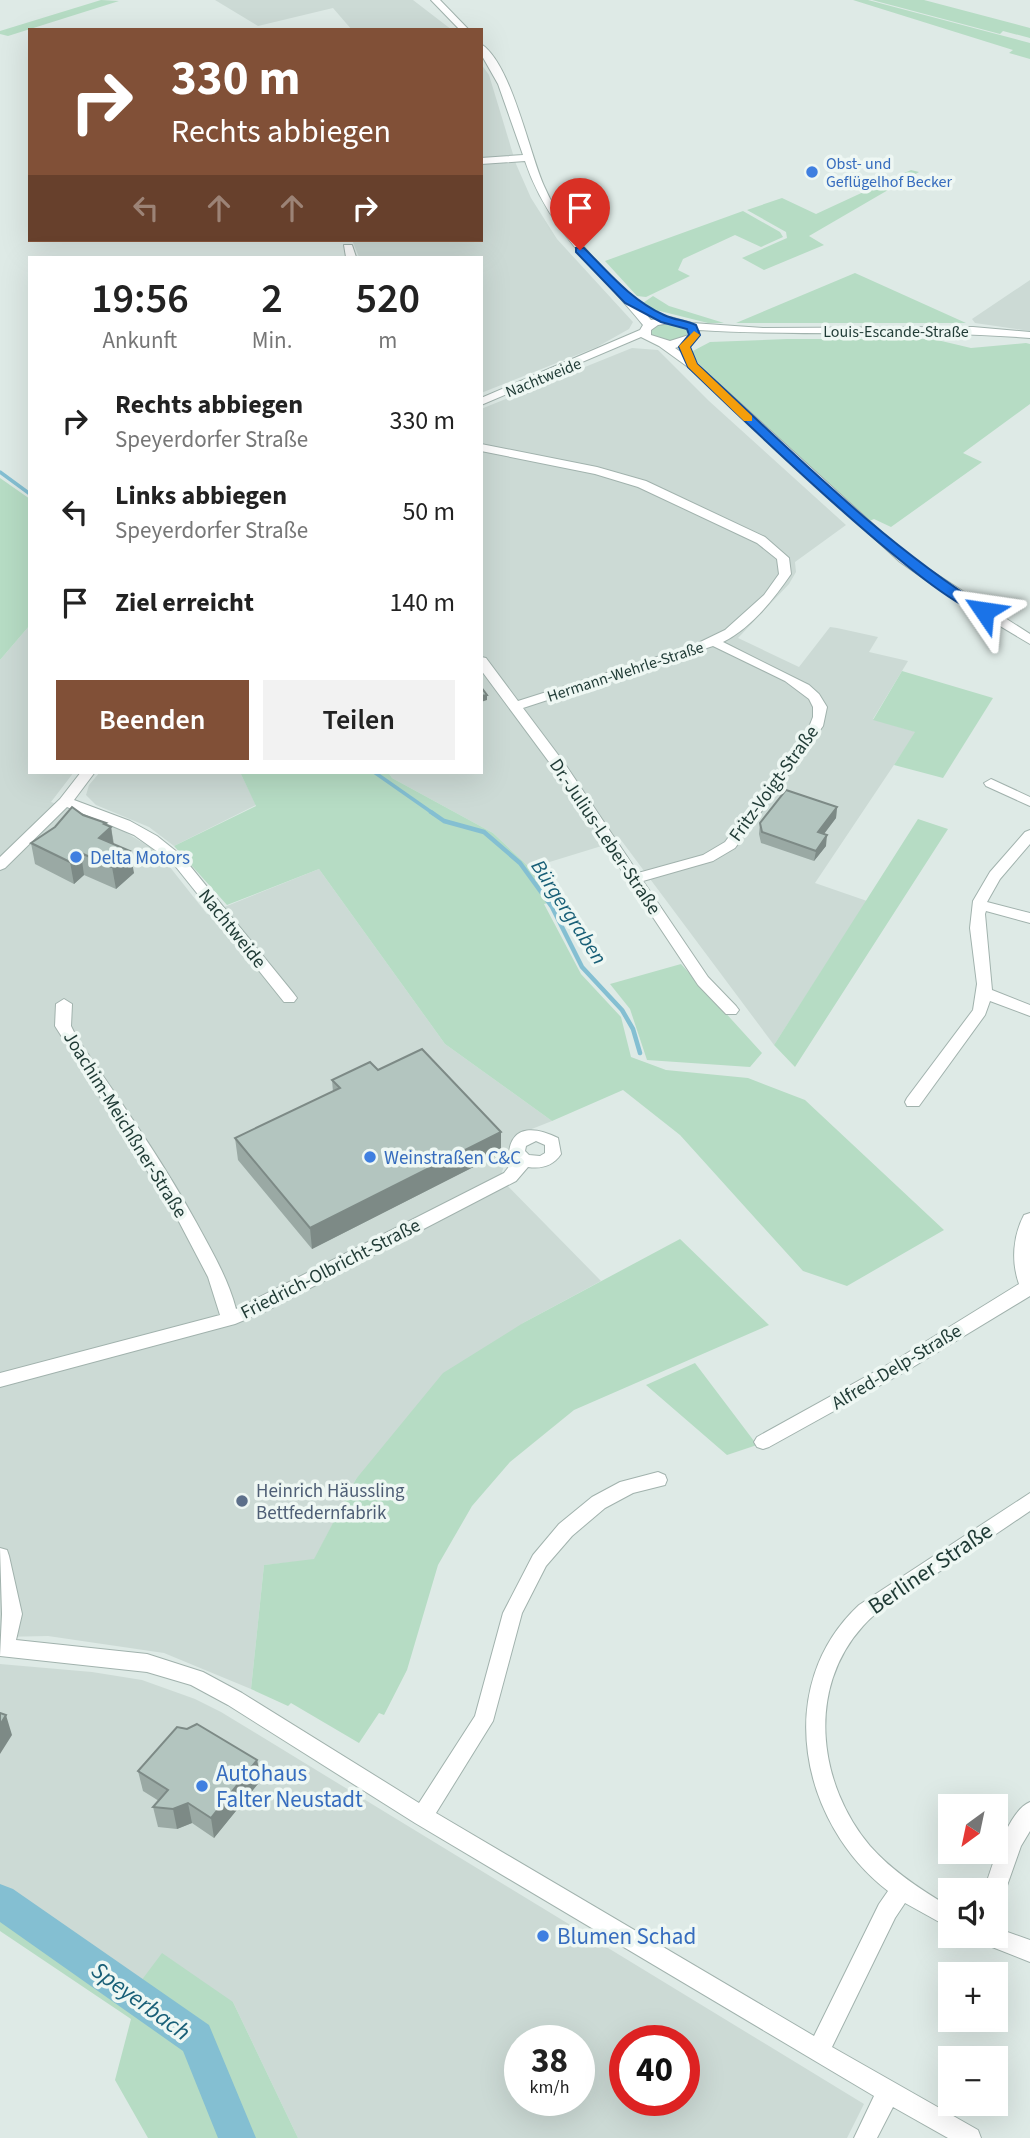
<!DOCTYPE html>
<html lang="de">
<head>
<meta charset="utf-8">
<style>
  body { margin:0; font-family:"Source Sans 3",sans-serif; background:#f2f2f2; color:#222; height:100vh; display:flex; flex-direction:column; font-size:26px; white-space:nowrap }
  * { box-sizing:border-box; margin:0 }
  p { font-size:23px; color:#767676 }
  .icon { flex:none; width:38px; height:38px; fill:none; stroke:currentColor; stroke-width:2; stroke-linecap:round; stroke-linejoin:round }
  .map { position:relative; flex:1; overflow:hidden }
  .side { position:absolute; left:28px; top:256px; width:455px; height:518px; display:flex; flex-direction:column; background:#fff; border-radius:0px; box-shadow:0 7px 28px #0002 }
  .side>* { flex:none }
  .banner { position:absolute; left:28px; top:28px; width:455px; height:214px; border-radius:0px; box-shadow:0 7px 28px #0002; background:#815037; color:#fff; overflow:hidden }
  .needle { width:46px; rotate:213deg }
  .fabs { position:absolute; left:938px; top:1794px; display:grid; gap:14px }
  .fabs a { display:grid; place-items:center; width:70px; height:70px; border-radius:0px; background:#fff; box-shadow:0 7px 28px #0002; font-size:35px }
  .speed { position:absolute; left:504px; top:2025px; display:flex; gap:14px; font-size:35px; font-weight:700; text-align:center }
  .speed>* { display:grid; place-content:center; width:91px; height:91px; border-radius:50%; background:#fff; box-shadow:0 7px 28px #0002; line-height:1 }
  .speed small { font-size:18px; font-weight:400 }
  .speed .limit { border:10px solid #d22; background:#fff; color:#111 }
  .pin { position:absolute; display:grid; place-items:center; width:60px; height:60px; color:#fff; margin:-72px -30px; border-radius:50% 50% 50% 0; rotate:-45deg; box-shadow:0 0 7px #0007 }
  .pin .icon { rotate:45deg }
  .me { position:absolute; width:77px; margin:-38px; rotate:302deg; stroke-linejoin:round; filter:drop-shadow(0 0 5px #0008) }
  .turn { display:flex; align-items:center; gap:24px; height:147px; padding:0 28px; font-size:32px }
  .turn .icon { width:91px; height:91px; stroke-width:2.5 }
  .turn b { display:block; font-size:49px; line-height:60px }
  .lanes { display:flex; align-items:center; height:66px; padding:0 28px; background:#0003; justify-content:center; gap:35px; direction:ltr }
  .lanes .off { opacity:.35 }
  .eta { display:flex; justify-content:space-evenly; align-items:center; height:119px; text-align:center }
  .eta b { font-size:42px; font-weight:600; line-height:49px }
  .cta { display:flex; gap:14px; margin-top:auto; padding:14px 28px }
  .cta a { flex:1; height:80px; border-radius:0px; background:#815037; color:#fff; font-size:28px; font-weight:600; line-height:80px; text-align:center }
  .cta a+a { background:#f2f2f2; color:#222 }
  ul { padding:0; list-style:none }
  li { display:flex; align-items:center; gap:21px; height:91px; padding:0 28px }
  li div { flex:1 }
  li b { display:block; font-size:26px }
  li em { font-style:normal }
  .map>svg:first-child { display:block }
  .built { fill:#ccdad5; fill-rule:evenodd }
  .green { fill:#b6dcc4 }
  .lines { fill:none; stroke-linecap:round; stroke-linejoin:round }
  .stream-far1 { stroke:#84bfd2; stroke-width:3.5 }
  .stream { stroke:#84bfd2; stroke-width:4.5 }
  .river { fill:#84bfd2; fill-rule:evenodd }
  .minor-casing { stroke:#a1b2ad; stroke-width:2 }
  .minor { fill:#fff; fill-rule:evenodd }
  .wall { fill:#9aa9a4 }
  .shaded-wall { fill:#7d8a86 }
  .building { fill:#b3c5bf; stroke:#7d8a86; stroke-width:2 }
  .route { fill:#1a73e8; stroke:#114b97; stroke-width:2 }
  .slow { fill:#f59e0b }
  .shop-dot { fill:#3f7fe0; stroke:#eef7f3; stroke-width:2.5 }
  .service-dot { fill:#5c6f8a; stroke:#eef7f3; stroke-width:2.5 }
  .labels { text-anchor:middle; stroke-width:7; stroke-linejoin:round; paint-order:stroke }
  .far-shop-label { font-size:16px; fill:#366cbe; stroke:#eef7f3; text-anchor:start }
  .far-street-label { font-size:16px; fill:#1f3a35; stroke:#eef7f3 }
  .street-label { font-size:19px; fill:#1f3a35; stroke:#eef7f3 }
  .shop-label { font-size:19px; fill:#366cbe; stroke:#eef7f3; text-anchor:start }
  .service-label { font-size:19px; fill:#4e5e75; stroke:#eef7f3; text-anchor:start }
  .water-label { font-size:21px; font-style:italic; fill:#185f77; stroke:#eef7f3 }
  .near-street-label { font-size:23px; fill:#1f3a35; stroke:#eef7f3 }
  .near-shop-label { font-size:23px; fill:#366cbe; stroke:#eef7f3; text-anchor:start }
  .near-water-label { font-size:24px; font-style:italic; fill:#185f77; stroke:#eef7f3 }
</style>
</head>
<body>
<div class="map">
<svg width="1030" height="2138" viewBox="0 0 1030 2138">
  <rect width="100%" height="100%" fill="#deeae6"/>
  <path class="built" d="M 215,0 L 413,0 L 452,30 L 352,30 L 333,8 L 258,26 Z
    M 481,64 L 489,75 L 516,164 L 531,198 L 557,239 L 633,322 L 629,329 L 597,347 L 481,393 L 481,257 L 359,257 L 352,240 L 481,240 Z
    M 1030,280 L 1030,331 L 975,323 L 972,319 Z
    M 632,348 L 658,350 L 709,401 L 846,525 L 795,562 L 796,572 L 789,584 L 738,638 L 799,667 L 830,627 L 837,628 L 878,637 L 869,652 L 908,661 L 873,719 L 916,732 L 815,883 L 867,901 L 774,1045 L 621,840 L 530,868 L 493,833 L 392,778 L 388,772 L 481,772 L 481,409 Z
    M 30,625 L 30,772 L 74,772 L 51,802 L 117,827 L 158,852 L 207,914 L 319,869 L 445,1044 L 552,1121 L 514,1136 L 500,1178 L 601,1281 L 523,1323 L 356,1479 L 314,1560 L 264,1565 L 251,1689 L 164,1653 L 48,1636 L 0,1637 L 0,660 Z
    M 100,772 L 240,772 L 256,805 L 174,846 L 149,827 L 96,805 L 86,795 L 89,785 Z
    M 0,1664 L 92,1672 L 142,1680 L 195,1699 L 221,1712 L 864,2104 L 847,2138 L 298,2138 L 233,2002 L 142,1981 L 0,1887 ZM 520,2040 L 579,2040 L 579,2100 L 520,2100 ZM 625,2040 L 684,2040 L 684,2100 L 625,2100 Z"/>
  <path class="green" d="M 101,0 L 119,1 L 8,36 L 0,34 L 0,31 Z
    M 853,0 L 868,0 L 1030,43 L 1030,59 L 1009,53 L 1013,50 Z
    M 872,0 L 924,0 L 1030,28 L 1030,38 L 1003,31 L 1000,34 Z
    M 911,170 L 919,172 L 809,236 L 824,245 L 764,270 L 742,258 L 787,238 L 786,232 L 747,210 L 782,198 L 816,214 Z
    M 743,211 L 780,232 L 783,237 L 761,247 L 735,235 L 683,259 L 678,270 L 690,276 L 646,297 L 637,296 L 605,261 Z
    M 855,273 L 966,323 L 736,323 Z
    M 653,296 L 669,306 L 724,323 L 708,323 L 660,311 L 652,311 L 643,303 Z
    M 671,322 L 687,329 L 687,336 L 671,342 L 652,338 L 648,330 L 652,326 Z
    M 787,339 L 933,339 L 971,348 L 1026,343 L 1030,344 L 1030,404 L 963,453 L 982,462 L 891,527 L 874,519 L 867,522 L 698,363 L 691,352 L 710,342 Z
    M 0,478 L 30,499 L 30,625 L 0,660 Z
    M 902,671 L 993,698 L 943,778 L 894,765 L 915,732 L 873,720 Z
    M 240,772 L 388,772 L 392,778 L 493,833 L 530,868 L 552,902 L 544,904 L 581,974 L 621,1017 L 631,1057 L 666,1070 L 748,1078 L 805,1100 L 944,1230 L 847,1286 L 803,1271 L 680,1135 L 623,1090 L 552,1121 L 445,1044 L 319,869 L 227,905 L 174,846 L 256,806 Z
    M 918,819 L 948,829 L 795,1067 L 774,1045 Z
    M 681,964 L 762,1053 L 750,1067 L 647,1060 L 630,1009 L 610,984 Z
    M 680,1239 L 769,1325 L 574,1410 L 510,1462 L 472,1506 L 438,1565 L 407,1670 L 384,1715 L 379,1713 L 359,1743 L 291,1703 L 288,1706 L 251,1689 L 264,1565 L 314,1559 L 356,1479 L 443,1373 L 523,1323 Z
    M 695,1363 L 757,1445 L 727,1455 L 646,1385 Z
    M 0,1887 L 141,1981 L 162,1953 L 233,2002 L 298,2138 L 148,2138 L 115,2080 L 131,2019 L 0,1931 Z"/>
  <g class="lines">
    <path class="stream-far1" d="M 0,472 L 30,494
      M 374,772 L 434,814"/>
    <path class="stream" d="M 431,812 L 444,821 L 484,832 L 520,863 L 552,907 L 582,967 L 622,1010 L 633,1029 L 640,1053"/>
    <path class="river" d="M 0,1884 L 13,1889 L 209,2025 L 256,2138 L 218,2138 L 183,2051 L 0,1922 Z"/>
    <defs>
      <path id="minor" d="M 431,0 L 440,0 L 469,30 L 460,30 Z
        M 481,44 C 511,63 529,152 544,186 C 567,240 614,276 651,320 L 670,317 L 692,323 L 763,328 L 973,327 L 1030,332 L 1030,338 C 920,329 810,337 699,330 L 699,336 L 693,342 L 675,348 L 696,363 L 908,556 L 1030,634 L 1030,644 L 943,592 L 900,562 L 688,367 L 659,346 L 641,337 L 481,405 L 481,398 L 640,330 L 643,325 C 598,269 549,232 525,161 L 481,164 L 481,158 L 523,155 L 498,84 L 481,54 ZM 670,323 L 682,326 L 689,331 L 689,335 L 670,341 L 651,335 L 651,330 L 658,325 Z
        M 344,245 L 352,245 L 356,257 L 346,257 Z
        M 481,444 L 597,467 L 646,481 L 765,537 L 789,558 L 791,574 C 773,600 751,628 723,642 L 809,685 L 819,694 L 827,707 L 823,726 L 735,848 L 713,861 L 643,881 L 708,977 L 736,1006 L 739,1010 L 736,1014 L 726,1014 L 698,985 L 555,770 L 481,670 L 481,657 L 486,658 L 518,701 L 692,646 L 725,630 L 764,595 L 779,574 L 777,559 L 757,543 L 638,487 L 595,474 L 481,451 ZM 713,646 L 785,681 L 809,699 L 813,707 L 813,717 L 807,732 L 725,842 L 703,855 L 638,873 L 565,764 L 523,708 Z
        M 81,772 L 95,772 L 74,800 L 130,821 L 157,836 L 182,856 L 294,994 L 297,998 L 294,1002 L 284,1002 L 172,862 L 134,835 L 67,807 L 5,868 L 0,870 L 0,857 L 60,799 Z
        M 991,779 L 1030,797 L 1030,806 L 986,786 L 984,783 Z
        M 1030,830 L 1030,844 L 1000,879 L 987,902 L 1030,913 L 1030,923 L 986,911 L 985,914 L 992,990 L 1030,1005 L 1030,1016 L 990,1001 L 985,1015 L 919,1106 L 907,1106 L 905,1102 L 907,1098 L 973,1010 L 977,984 L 970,928 L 973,901 L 990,872 L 1025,832 Z
        M 64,999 L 72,1004 L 71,1026 L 77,1038 C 118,1098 161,1158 196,1222 C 211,1250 228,1278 236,1309 L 504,1173 L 514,1160 L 509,1153 C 512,1123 538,1128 558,1138 L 561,1154 C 553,1166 542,1169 528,1167 L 516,1181 L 266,1311 L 235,1324 L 0,1387 L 0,1373 L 220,1315 L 208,1277 L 176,1216 L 55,1026 L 56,1004 ZM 536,1141 L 545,1145 L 545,1153 L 540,1156 L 529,1155 L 525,1151 L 526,1146 Z
        M 1030,1213 L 1030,1296 L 908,1370 L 769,1447 L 763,1449 L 757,1447 L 754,1442 L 757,1437 L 896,1360 L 1019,1284 C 1011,1261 1013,1236 1024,1215 Z
        M 658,1472 L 665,1475 L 667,1480 L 665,1485 L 633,1493 L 605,1508 L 572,1536 L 546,1566 L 522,1613 L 493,1721 L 436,1813 L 814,2036 L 879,1904 L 888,1891 C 800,1823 772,1686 859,1605 L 1030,1493 L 1030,1511 C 996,1534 962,1557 928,1579 C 906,1594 881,1606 863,1626 C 806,1689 818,1784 870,1846 C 892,1871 921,1890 950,1907 L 950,1928 L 905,1903 L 895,1918 L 832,2047 L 978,2130 L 981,2138 L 948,2138 L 893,2107 L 877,2138 L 854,2138 L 874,2096 L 415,1823 L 228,1705 L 191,1685 L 147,1672 L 0,1656 L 2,1614 L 0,1548 L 7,1550 L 9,1556 L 22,1614 L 16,1640 L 147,1654 L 203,1672 L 242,1693 L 419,1803 L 475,1716 L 503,1613 L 533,1555 L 559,1524 L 592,1497 L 620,1482 Z
        M 1030,1802 L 1030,1831 L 1021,1846 L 1003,1897 L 996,1900 L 996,1890 L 984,1890 C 992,1868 1007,1811 1030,1802 Z
        M 996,1928 L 1030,1940 L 1030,1962 L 982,1943 L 979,1936 L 996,1936 Z"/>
    </defs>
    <use href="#minor" class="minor-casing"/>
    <use href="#minor" class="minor"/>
  </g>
  <path class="wall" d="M 837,807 L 836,818 L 824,834 L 826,846 L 814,861 L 761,843 L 759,834 L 760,823 Z
    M 83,815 L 111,827 L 114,844 L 134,873 L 116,889 L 84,875 L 74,884 L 35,864 L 31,843 L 55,827 Z
    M 378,1070 L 501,1153 L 312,1249 L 238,1160 L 235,1138 L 333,1092 L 332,1080 Z
    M 257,1760 L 261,1780 L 214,1838 L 192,1823 L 177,1829 L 158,1827 L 153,1807 L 159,1801 L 143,1791 L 138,1771 Z"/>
  <path class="shaded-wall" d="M 487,695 L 487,700 L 481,702 L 481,696 Z
    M 837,807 L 836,818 L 817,843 L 818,832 Z
    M 106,823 L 107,831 L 111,827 L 114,849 L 99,838 L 104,824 Z
    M 827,835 L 826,846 L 814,861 L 816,851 Z
    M 130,851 L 134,873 L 116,889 L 112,867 Z
    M 81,853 L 84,875 L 74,884 L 70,862 Z
    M 501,1132 L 501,1153 L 312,1249 L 310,1228 Z
    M 6,1715 L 12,1735 L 0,1754 L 0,1725 Z
    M 257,1760 L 261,1780 L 214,1838 L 211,1818 Z
    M 188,1803 L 192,1823 L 177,1829 L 173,1809 Z"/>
  <path class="building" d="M 481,687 L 487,695 L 481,696 Z
    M 786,790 L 837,807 L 818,832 L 827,835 L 816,851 L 762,832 L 760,823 Z
    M 72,807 L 83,815 L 106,823 L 104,824 L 111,827 L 99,838 L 130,851 L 112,867 L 81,853 L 70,862 L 31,843 L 55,827 Z
    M 422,1049 L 501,1132 L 310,1228 L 235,1138 L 340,1088 L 332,1080 L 370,1062 L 378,1070 Z
    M 0,1713 L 6,1715 L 0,1725 Z
    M 197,1724 L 257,1760 L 211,1818 L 188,1803 L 173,1809 L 153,1807 L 168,1790 L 138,1771 L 177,1727 L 187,1729 Z"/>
  <path class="route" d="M 576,248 L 584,248 C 609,273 631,300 664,315 C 674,320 685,320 696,325 L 700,335 L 690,347 L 697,364 C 790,449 880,542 988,609 L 988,614 C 949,621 727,404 688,367 L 679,347 L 689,335 L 687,329 L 661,322 L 625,303 L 576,252 Z"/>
  <path class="slow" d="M 694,331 L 700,335 L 690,347 L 697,364 L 752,416 L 752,421 L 744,421 L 688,367 L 679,346 Z"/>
  <g class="shop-dot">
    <circle cx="812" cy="172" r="7"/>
    <circle cx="76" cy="857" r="7"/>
    <circle cx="370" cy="1157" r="7"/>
    <circle cx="202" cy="1786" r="7"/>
    <circle cx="543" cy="1936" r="7"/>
  </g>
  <circle class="service-dot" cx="242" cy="1501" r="7"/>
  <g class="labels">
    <g class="far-shop-label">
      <text x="826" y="169">Obst- und<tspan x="826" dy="18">Geflügelhof Becker</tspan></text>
    </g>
    <g class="far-street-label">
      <text x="896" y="337">Louis-Escande-Straße</text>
      <text transform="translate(543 377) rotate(-22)" y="6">Nachtweide</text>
      <text transform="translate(625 671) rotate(-18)" y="6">Hermann-Wehrle-Straße</text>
    </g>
    <g class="street-label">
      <text transform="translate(773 783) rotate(-54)" y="7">Fritz-Voigt-Straße</text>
      <text transform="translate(606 836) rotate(56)" y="7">Dr.-Julius-Leber-Straße</text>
      <text transform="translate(233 928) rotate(51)" y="7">Nachtweide</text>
      <text transform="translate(126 1124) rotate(58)" y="7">Joachim-Meichßner-Straße</text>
      <text transform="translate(330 1268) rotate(-27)" y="7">Friedrich-Olbricht-Straße</text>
      <text transform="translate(896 1366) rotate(-31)" y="7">Alfred-Delp-Straße</text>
    </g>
    <g class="shop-label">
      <text x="90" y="864">Delta Motors</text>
      <text x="384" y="1164">Weinstraßen C&amp;C</text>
    </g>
    <g class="service-label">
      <text x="256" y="1497">Heinrich Häussling<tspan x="256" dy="22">Bettfedernfabrik</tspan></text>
    </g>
    <g class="water-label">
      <text transform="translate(569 912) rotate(57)" y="7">Bürgergraben</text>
    </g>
    <g class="near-street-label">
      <text transform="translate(930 1568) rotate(-34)" y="8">Berliner Straße</text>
    </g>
    <g class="near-shop-label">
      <text x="216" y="1781">Autohaus<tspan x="216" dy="26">Falter Neustadt</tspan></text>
      <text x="557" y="1944">Blumen Schad</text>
    </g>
    <g class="near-water-label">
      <text transform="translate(141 2001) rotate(36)" y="8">Speyerbach</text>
    </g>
  </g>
</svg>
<div class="fabs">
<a><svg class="needle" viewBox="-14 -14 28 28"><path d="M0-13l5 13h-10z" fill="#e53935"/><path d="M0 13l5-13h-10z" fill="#767676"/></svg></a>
<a><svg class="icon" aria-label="sound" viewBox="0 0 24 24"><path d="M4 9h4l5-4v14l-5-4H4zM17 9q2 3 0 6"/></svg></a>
<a>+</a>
<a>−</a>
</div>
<div class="speed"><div>38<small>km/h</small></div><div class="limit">40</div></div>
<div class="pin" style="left:580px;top:250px;background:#d93025"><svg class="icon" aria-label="arrive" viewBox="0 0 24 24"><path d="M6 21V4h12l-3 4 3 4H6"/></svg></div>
<svg class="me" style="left:984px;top:611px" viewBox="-20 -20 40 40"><path d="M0-17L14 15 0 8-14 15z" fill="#1a73e8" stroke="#fff" stroke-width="4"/></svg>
<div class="banner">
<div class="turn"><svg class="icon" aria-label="right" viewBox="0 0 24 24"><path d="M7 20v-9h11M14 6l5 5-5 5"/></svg><div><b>330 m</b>Rechts abbiegen</div></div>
<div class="lanes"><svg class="icon off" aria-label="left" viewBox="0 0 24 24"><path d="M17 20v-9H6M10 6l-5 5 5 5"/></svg><svg class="icon off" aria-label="ahead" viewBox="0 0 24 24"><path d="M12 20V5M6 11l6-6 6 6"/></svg><svg class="icon off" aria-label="ahead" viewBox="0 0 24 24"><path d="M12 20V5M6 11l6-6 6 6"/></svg><svg class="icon" aria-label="right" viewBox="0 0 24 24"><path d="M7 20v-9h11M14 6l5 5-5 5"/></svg></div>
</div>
<section class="side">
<div class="eta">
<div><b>19:56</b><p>Ankunft</p></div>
<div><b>2</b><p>Min.</p></div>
<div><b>520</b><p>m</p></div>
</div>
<ul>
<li><svg class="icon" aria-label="right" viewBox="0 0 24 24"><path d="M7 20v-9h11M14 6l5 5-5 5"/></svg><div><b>Rechts abbiegen</b><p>Speyerdorfer Straße</p></div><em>330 m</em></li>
<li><svg class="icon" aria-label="left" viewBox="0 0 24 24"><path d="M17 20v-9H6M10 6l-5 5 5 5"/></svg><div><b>Links abbiegen</b><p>Speyerdorfer Straße</p></div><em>50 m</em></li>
<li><svg class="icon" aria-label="arrive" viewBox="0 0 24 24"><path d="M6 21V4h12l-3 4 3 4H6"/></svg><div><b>Ziel erreicht</b></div><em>140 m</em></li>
</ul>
<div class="cta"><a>Beenden</a><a>Teilen</a></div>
</section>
</div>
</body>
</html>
